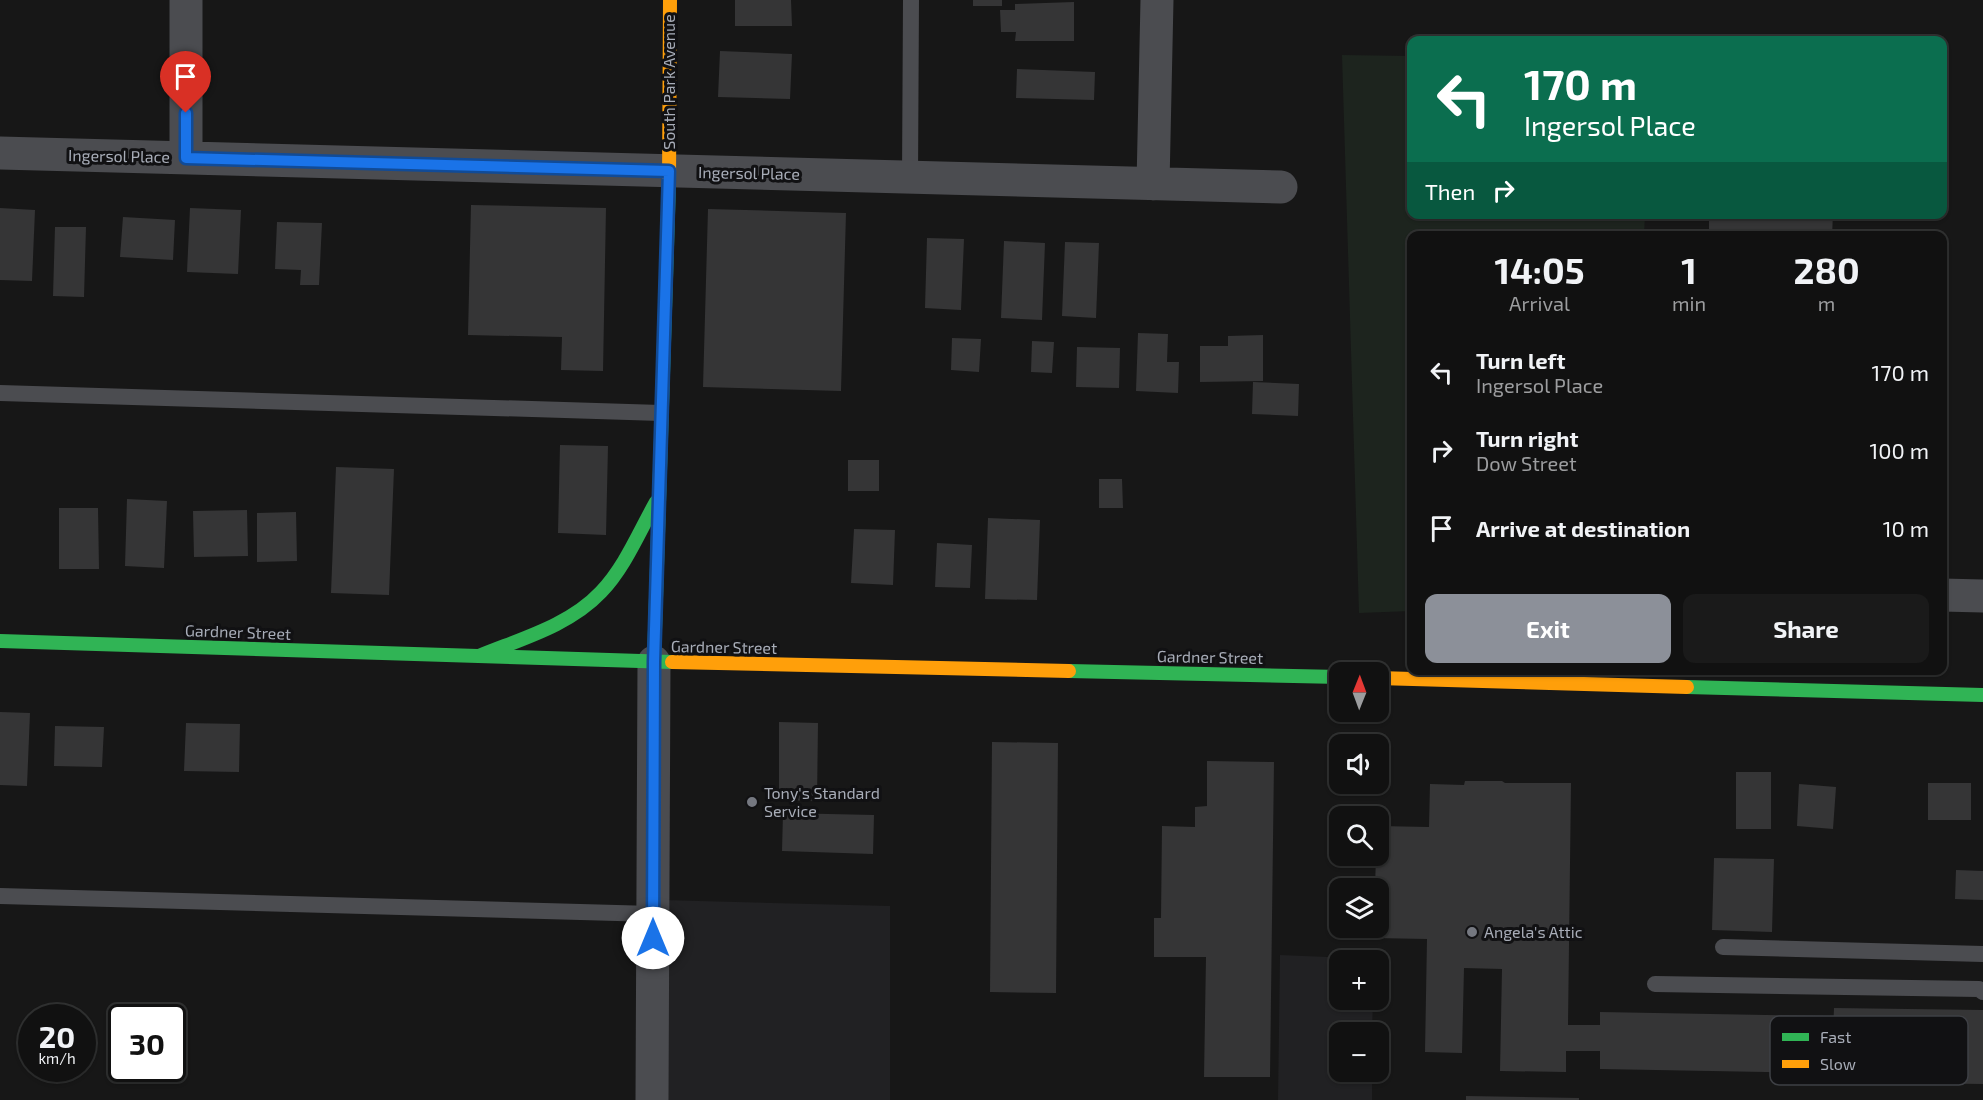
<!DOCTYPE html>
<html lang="en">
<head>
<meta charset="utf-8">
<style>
  body { margin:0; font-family:"Exo 2",sans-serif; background:#1a1a1a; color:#f1f3f6; height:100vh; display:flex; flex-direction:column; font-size:22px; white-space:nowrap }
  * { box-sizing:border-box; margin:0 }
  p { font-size:20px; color:#9c9d9f }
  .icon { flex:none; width:33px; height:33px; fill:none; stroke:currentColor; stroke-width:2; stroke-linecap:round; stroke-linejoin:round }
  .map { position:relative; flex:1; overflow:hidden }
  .side { position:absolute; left:1407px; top:231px; width:540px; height:444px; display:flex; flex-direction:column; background:#111; border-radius:12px; box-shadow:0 2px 4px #0004,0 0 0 2px #303131 }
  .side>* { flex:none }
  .guide { position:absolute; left:1407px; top:36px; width:540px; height:183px; border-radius:12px; box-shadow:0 2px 4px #0004,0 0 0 2px #303131; background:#0b6e4f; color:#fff; overflow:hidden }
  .needle { width:39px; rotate:1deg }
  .controls { position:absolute; left:1329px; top:662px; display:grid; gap:12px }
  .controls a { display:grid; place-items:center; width:60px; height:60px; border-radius:12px; background:#111; box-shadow:0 2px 4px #0004,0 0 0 2px #303131; font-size:30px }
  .speed { position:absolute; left:18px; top:1004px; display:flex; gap:12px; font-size:30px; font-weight:700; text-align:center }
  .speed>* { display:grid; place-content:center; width:78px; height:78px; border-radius:50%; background:#111; box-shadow:0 2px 4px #0004,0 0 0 2px #303131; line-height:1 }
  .speed small { font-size:15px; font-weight:400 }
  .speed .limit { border:3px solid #111; border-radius:9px; background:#fff; color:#111 }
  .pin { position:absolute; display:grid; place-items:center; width:51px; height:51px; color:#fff; margin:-62px -26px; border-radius:50% 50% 50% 0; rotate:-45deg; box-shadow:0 0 6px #0007 }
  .pin .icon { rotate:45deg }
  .me { position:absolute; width:66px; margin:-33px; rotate:0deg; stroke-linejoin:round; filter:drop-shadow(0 0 4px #0008) }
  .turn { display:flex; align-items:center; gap:21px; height:126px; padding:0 18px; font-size:27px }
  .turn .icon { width:78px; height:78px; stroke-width:2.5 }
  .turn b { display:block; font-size:42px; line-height:51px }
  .then { display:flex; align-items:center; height:57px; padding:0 18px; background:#0003; gap:12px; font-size:22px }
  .eta { display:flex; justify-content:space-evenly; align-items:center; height:102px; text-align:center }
  .eta b { font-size:36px; font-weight:700; line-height:42px }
  .cta { display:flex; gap:12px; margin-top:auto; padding:12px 18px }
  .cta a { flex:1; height:69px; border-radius:12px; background:#8c9099; color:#fff; font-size:24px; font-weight:700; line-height:69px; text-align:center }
  .cta a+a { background:#1a1a1a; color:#f1f3f6 }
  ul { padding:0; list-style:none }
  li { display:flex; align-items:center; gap:18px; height:78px; padding:0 18px }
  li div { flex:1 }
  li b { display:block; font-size:22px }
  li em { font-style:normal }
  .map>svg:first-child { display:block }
  .built { fill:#212123 }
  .green { fill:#1d241e }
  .building { fill:#353536 }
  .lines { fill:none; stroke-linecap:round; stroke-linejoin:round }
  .lane { stroke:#4b4c50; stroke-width:16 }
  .street { stroke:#4b4c50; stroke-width:33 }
  .fast { stroke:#30b455; stroke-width:14 }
  .slow { stroke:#ff9f0a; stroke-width:14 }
  .route-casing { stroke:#114b97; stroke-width:15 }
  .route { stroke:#1a73e8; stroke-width:10 }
  .poi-dot { fill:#757880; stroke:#111113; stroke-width:2 }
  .labels { text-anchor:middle; stroke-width:6; stroke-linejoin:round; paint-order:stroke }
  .street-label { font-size:16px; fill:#a8adb8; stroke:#111113 }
  .poi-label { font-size:16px; fill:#a8adb8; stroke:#111113; text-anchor:start }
  .key { fill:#111113; stroke:#3e4045; stroke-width:1.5 }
  .key-label { font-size:16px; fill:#a8adb8 }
</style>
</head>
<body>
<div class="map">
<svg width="1983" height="1100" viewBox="0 0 1983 1100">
  <rect width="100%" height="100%" fill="#171717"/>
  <path class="built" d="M 662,900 L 890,906 L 890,1100 L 663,1100 Z
    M 1280,955 L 1373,959 L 1340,960 L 1340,999 L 1373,999 L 1372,1032 L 1340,1032 L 1340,1071 L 1372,1071 L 1372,1100 L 1278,1100 Z"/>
  <path class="green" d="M 1342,55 L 1411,56 L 1412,214 L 1645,215 L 1644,235 L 1412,236 L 1411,611 L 1359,613 Z"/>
  <path class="building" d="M 735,0 L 791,0 L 792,26 L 735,26 Z
    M 973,0 L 1002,0 L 1002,6 L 973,6 Z
    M 1074,2 L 1074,41 L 1015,41 L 1016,32 L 1001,32 L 1000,10 L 1015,10 L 1015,4 Z
    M 720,51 L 792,54 L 790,99 L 718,97 Z
    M 1017,69 L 1095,72 L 1094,100 L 1016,98 Z
    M 471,205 L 606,208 L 603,371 L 561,370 L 562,337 L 468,335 Z
    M 0,208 L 35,210 L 32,281 L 0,280 Z
    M 190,208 L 241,210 L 238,274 L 187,272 Z
    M 708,209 L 846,213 L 841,391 L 703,387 Z
    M 1709,214 L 1833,214 L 1832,236 L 1709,236 Z
    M 123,217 L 175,220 L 173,260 L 120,257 Z
    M 277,222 L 322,223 L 319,285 L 300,285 L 301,270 L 275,269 Z
    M 55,227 L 86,227 L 84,297 L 53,296 Z
    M 927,238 L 964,239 L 961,310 L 925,308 Z
    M 1004,241 L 1045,243 L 1042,320 L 1001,318 Z
    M 1065,242 L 1099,243 L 1096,318 L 1062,316 Z
    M 1138,333 L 1168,334 L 1167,362 L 1179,362 L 1178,393 L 1136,391 Z
    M 1263,335 L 1263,381 L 1200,382 L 1200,346 L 1228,346 L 1228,336 Z
    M 952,338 L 981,339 L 979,372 L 951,370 Z
    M 1032,341 L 1054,342 L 1052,373 L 1031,372 Z
    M 1077,347 L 1120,348 L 1119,388 L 1076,387 Z
    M 1253,382 L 1299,384 L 1298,416 L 1252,414 Z
    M 560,445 L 608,446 L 606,535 L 558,533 Z
    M 848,460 L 879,460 L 879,491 L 848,491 Z
    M 336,467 L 394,469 L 389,595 L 331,593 Z
    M 1099,479 L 1122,479 L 1123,508 L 1099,508 Z
    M 127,499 L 167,501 L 164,568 L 125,566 Z
    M 59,508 L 98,508 L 99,569 L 59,569 Z
    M 247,510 L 248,556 L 194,557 L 193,511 Z
    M 296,512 L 297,561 L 257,562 L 257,513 Z
    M 988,518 L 1040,520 L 1037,600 L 985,599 Z
    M 854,529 L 895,530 L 893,585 L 851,583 Z
    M 937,543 L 972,545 L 970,588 L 935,587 Z
    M 0,712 L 30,713 L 27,786 L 0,785 Z
    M 779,722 L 818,723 L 817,801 L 779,800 Z
    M 186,723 L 240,724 L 239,772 L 184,771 Z
    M 55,726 L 104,727 L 102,767 L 54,766 Z
    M 992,742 L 1058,743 L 1056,993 L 990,992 Z
    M 1207,761 L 1274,762 L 1270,1077 L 1204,1077 L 1206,957 L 1154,957 L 1154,918 L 1161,918 L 1162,826 L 1195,827 L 1195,807 L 1207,806 Z
    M 1736,772 L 1771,772 L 1771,829 L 1736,829 Z
    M 1465,781 L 1502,781 L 1505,783 L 1571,783 L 1568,1025 L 1600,1025 L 1600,1012 L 1825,1016 L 1825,1032 L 1833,1032 L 1834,1008 L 1983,1010 L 1983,1084 L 1832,1082 L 1832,1057 L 1825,1057 L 1825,1073 L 1600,1069 L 1600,1051 L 1566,1051 L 1566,1072 L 1500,1071 L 1502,969 L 1464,968 L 1462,1053 L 1425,1052 L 1427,939 L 1374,938 L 1374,927 L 1378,927 L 1378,888 L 1375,888 L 1376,855 L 1378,855 L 1378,826 L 1429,827 L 1430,784 L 1464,785 Z
    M 1928,783 L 1971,783 L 1971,820 L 1928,820 Z
    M 1799,784 L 1836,787 L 1833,829 L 1797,826 Z
    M 783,813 L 874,815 L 873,854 L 782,851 Z
    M 1714,858 L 1774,859 L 1772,932 L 1712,930 Z
    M 1956,870 L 1983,871 L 1983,900 L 1955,899 Z
    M 1466,1096 L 1579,1098 L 1579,1100 L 1466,1100 Z"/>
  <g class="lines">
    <path class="lane" d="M 910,178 L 911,0
      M 0,393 L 661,413
      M 0,896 L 653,914
      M 1723,947 L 1983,954
      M 1655,984 L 1979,989 L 1983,992"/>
    <path class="street" d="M 0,153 L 1281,187
      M 186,158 L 186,0
      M 1153,184 L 1157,0
      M 1942,595 L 1983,596
      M 652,1100 L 654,662"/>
    <path class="fast" d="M 0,641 L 672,662
      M 479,656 C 520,639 569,626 601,592 C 625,567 639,532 656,502
      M 654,662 L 669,183
      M 1069,671 L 1340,677
      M 1687,687 L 1983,695"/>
    <path class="slow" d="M 669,183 L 670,0
      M 672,662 L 1069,671
      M 1378,678 L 1687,687"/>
  </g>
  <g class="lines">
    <defs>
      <path id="route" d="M 186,113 L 186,158 L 669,171 L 654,662 L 653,938"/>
    </defs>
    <use href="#route" class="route-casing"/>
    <use href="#route" class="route"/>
  </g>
  <g class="poi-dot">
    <circle cx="752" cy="802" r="6"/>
    <circle cx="1472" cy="932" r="6"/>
  </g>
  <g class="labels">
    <g class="street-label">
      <text transform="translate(669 82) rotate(-90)" y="6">South Park Avenue</text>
      <text transform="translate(119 156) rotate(1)" y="6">Ingersol Place</text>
      <text transform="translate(749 173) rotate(1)" y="6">Ingersol Place</text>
      <text transform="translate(238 632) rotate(2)" y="6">Gardner Street</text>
      <text transform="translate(724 647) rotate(1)" y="6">Gardner Street</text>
      <text transform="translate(1210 657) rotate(1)" y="6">Gardner Street</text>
    </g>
    <g class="poi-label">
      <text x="764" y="799">Tony's Standard<tspan x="764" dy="18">Service</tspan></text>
      <text x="1484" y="938">Angela's Attic</text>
    </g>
  </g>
  <rect x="1770" y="1016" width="198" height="69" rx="9" class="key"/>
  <rect x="1782" y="1033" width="27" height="8" fill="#30b455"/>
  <rect x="1782" y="1060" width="27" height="8" fill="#ff9f0a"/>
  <g class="key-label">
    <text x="1820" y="1043">Fast</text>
    <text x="1820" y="1070">Slow</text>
  </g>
</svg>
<div class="controls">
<a><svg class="needle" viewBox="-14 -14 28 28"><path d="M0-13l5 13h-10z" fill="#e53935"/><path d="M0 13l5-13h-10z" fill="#9c9d9f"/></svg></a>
<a><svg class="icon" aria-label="sound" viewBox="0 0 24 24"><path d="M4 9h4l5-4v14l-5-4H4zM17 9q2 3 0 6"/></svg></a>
<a><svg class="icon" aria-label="search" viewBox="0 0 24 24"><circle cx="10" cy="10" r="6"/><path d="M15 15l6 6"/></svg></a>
<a><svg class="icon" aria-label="layers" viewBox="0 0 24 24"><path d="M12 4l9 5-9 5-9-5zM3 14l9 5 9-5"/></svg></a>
<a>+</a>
<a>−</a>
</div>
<div class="speed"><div>20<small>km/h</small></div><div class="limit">30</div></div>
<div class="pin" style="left:186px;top:113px;background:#d93025"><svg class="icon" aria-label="arrive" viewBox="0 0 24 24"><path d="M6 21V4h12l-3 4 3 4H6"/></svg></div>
<svg class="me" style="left:653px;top:938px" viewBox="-20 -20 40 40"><circle r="19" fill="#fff"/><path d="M0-13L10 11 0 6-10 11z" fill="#1a73e8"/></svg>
<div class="guide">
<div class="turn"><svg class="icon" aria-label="left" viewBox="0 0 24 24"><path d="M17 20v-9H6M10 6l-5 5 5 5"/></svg><div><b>170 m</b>Ingersol Place</div></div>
<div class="then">Then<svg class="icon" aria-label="right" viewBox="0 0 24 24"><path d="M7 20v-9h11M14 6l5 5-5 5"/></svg></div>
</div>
<section class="side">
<div class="eta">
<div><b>14:05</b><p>Arrival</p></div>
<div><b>1</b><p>min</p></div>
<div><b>280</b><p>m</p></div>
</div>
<ul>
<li><svg class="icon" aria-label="left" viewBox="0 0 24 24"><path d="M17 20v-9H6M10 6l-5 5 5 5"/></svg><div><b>Turn left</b><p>Ingersol Place</p></div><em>170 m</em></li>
<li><svg class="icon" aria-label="right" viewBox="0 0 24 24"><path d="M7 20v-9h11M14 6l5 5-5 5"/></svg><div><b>Turn right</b><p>Dow Street</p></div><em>100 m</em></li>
<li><svg class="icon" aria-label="arrive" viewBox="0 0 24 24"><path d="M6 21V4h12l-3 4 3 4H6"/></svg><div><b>Arrive at destination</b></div><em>10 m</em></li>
</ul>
<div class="cta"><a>Exit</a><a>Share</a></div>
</section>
</div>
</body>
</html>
